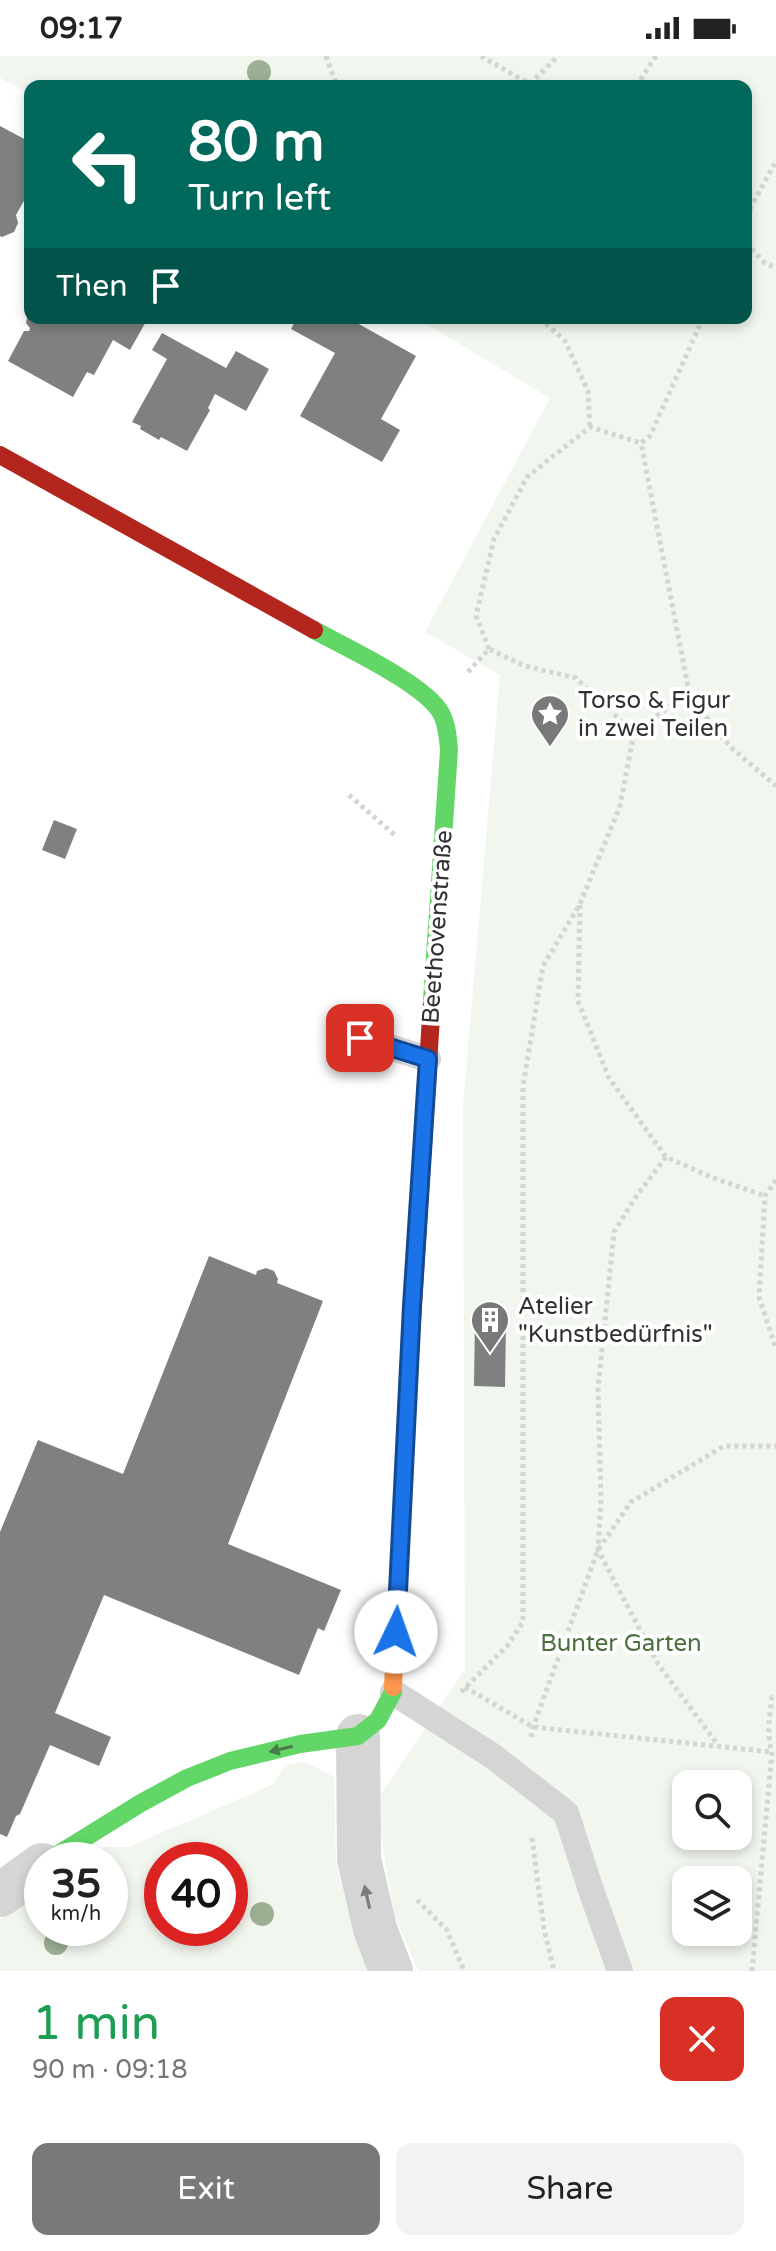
<!DOCTYPE html>
<html lang="en">
<head>
<meta charset="utf-8">
<style>
  body { margin:0; font-family:"Varela Round",sans-serif; background:#f2f2f2; color:#222; height:100vh; display:flex; flex-direction:column; font-size:30px; white-space:nowrap }
  * { box-sizing:border-box; margin:0 }
  p { font-size:26px; color:#767676 }
  .icon { flex:none; width:44px; height:44px; fill:none; stroke:currentColor; stroke-width:2; stroke-linecap:round; stroke-linejoin:round }
  .map { position:relative; height:1915px; overflow:hidden }
  .panel { display:flex; flex-direction:column; background:#fff; flex:1 }
  .panel>* { flex:none }
  .banner { position:absolute; left:24px; top:24px; width:728px; height:244px; border-radius:16px; box-shadow:0 4px 12px #0003; background:#00695c; color:#fff; overflow:hidden }
  .controls { position:absolute; left:672px; top:1714px; display:grid; gap:16px }
  .controls a { display:grid; place-items:center; width:80px; height:80px; border-radius:16px; background:#fff; box-shadow:0 4px 12px #0003; font-size:40px }
  .speed { position:absolute; left:24px; top:1786px; display:flex; gap:16px; font-size:40px; font-weight:700; text-align:center }
  .speed>* { display:grid; place-content:center; width:104px; height:104px; border-radius:50%; background:#fff; box-shadow:0 4px 12px #0003; line-height:1 }
  .speed small { font-size:20px; font-weight:400 }
  .speed .limit { border:12px solid #d22; background:#fff; color:#111 }
  .pin { position:absolute; display:grid; place-items:center; width:68px; height:68px; color:#fff; margin:-34px; border-radius:16px; box-shadow:0 4px 12px #0006 }
  .me { position:absolute; width:88px; margin:-44px; rotate:3deg; stroke-linejoin:round; filter:drop-shadow(0 0 6px #0008) }
  .turn { display:flex; align-items:center; gap:28px; height:168px; padding:0 32px; font-size:36px }
  .turn .icon { width:104px; height:104px; stroke-width:2.5 }
  .turn b { display:block; font-size:56px; line-height:68px }
  .then { display:flex; align-items:center; height:76px; padding:0 32px; background:#0003; gap:16px; font-size:30px }
  .round { display:grid; place-items:center; flex:none; width:84px; height:84px; border-radius:16px; background:#f2f2f2 }
  .summary { display:flex; align-items:center; justify-content:space-between; height:136px; padding:0 32px }
  h1 { font-size:48px; font-weight:600; line-height:60px; color:#1e9e55 }
  .action { display:flex; gap:16px; margin-top:auto; padding:16px 32px }
  .action a { flex:1; height:92px; border-radius:16px; background:#797979; color:#fff; font-size:32px; font-weight:600; line-height:92px; text-align:center }
  .action a+a { background:#f2f2f2; color:#222 }
  .status { display:flex; justify-content:space-between; align-items:center; height:56px; padding:0 40px; background:#fff; direction:ltr }
  .status svg { height:22px; fill:currentColor }
  .map>svg:first-child { display:block }
  .green { fill:#f1f6ee; fill-rule:evenodd }
  .building { fill:#808080 }
  .lines { fill:none; stroke-linecap:round; stroke-linejoin:round }
  .path { stroke:#d5d5d5; stroke-width:5; stroke-dasharray:4 4; stroke-linecap:butt }
  .lane { stroke:#d5d5d5; stroke-width:26 }
  .street { stroke:#d5d5d5; stroke-width:44 }
  .fast { stroke:#63d668; stroke-width:18 }
  .slow { stroke:#ff974d; stroke-width:18 }
  .jam { stroke:#b3261e; stroke-width:18 }
  .tree { fill:#9db094 }
  .oneway { fill:#487b4a }
  .oneway2 { fill:#7b7b7b }
  .route-casing { stroke:#114b97; stroke-width:20 }
  .route { stroke:#1a73e8; stroke-width:14 }
  .labels { text-anchor:middle; stroke-width:8; stroke-linejoin:round; paint-order:stroke }
  .poi-label { font-size:24px; fill:#313131; stroke:#fff; text-anchor:start }
  .street-label { font-size:24px; fill:#313131; stroke:#fff }
  .park-label { font-size:24px; fill:#4c6f3d; stroke:#fff }
</style>
</head>
<body>
<div class="status"><b>09:17</b><svg viewBox="0 0 49 12"><path d="M0 12V9h3v3zM5 12V6h3v6zM10 12V3h3v9zM15 12V0h3v12zM26 1h20v11H26zM47 4h2v5h-2z"/></svg></div>
<div class="map">
<svg width="776" height="1915" viewBox="0 0 776 1915">
  <rect width="100%" height="100%" fill="#fff"/>
  <path class="green" d="M 0,0 L 776,0 L 776,1915 L 418,1915 L 394,1858 L 377,1755 L 377,1744 L 465,1613 L 463,1051 L 500,619 L 425,576 L 550,342 L 416,262 L 746,262 L 746,30 L 30,30 L 30,38 L 0,22 ZM 686,1728 L 738,1728 L 738,1780 L 686,1780 ZM 686,1824 L 738,1824 L 738,1876 L 686,1876 Z
    M 305,1706 L 334,1721 L 336,1805 L 354,1880 L 371,1915 L 0,1915 L 0,1864 L 42,1833 L 42,1872 L 110,1872 L 110,1804 L 85,1804 L 104,1791 L 128,1791 L 272,1729 L 286,1709 ZM 162,1804 L 230,1804 L 230,1872 L 162,1872 Z"/>
  <path class="building" d="M 0,70 L 30,86 L 30,134 L 16,159 L 18,167 L 14,176 L 2,181 L 0,180 Z
    M 29,253 L 30,262 L 148,262 L 130,294 L 113,284 L 94,319 L 87,316 L 73,341 L 8,305 L 24,275 L 29,275 L 30,272 L 26,267 Z
    M 297,262 L 348,262 L 416,300 L 381,363 L 400,374 L 382,406 L 300,360 L 335,297 L 291,273 Z
    M 162,277 L 226,312 L 236,295 L 269,313 L 246,355 L 215,338 L 208,352 L 210,354 L 187,395 L 161,381 L 159,384 L 140,373 L 141,370 L 132,366 L 167,303 L 152,294 Z
    M 54,764 L 77,773 L 65,803 L 42,794 Z
    M 209,1200 L 256,1219 L 257,1215 L 266,1212 L 274,1215 L 278,1223 L 277,1227 L 323,1245 L 228,1488 L 341,1534 L 324,1575 L 318,1572 L 299,1619 L 104,1539 L 55,1657 L 111,1681 L 99,1710 L 50,1689 L 20,1758 L 16,1760 L 7,1781 L 0,1778 L 0,1476 L 38,1384 L 123,1418 Z
    M 475,1265 L 506,1266 L 505,1331 L 474,1330 Z"/>
  <g class="lines">
    <path class="path" d="M 326,0 L 337,30
      M 481,0 L 533,30
      M 530,28 L 558,0
      M 636,30 L 656,0
      M 746,160 L 776,105
      M 746,187 L 765,207 L 776,212
      M 540,262 L 565,285 L 588,335 L 590,371
      M 703,262 L 650,380 L 641,387 L 689,636 L 716,675 L 734,694 L 776,730
      M 489,593 L 476,560 L 494,483 L 527,421 L 590,371 L 641,387
      M 468,616 L 489,593 L 525,610 L 576,622 L 634,677
      M 349,739 L 397,781
      M 580,849 L 578,945 L 609,1022 L 666,1101 L 711,1121 L 765,1140
      M 666,1101 L 637,1139 L 614,1176 L 598,1333 L 601,1443 L 598,1494 L 658,1608 L 718,1689
      M 776,1124 L 765,1140 L 759,1241 L 776,1293
      M 465,1631 L 533,1671 L 772,1696
      M 461,1636 L 507,1590 L 523,1566 L 523,1030 L 543,910 L 580,848 L 620,750 L 634,677 L 689,636
      M 531,1681 L 533,1671 L 598,1494 L 631,1446 L 724,1390 L 776,1390
      M 532,1782 L 544,1873 L 554,1915
      M 417,1844 L 447,1874 L 464,1915
      M 752,1915 L 772,1696 C 766,1678 770,1659 772,1641 L 776,1641"/>
    <path class="lane" d="M 360,982 L 428,1003
      M 393,1636 L 494,1701 L 566,1757 L 593,1840 L 620,1915"/>
    <path class="street" d="M 358,1680 L 359,1803 L 375,1873 L 391,1915
      M 0,1839 L 42,1809"/>
    <path class="fast" d="M 314,574 C 345,591 425,628 441,657 C 447,668 448,682 449,694 L 432,945
      M 49,1804 L 141,1747 L 187,1722 L 230,1705 L 300,1688 L 358,1680 L 378,1664 L 393,1636 L 393,1631"/>
    <path class="slow" d="M 393,1631 L 411,1280"/>
    <path class="jam" d="M 0,399 L 314,574
      M 411,1280 L 432,945"/>
  </g>
  <g class="tree">
    <circle cx="259" cy="16" r="12"/>
    <circle cx="262" cy="1858" r="12"/>
    <circle cx="56" cy="1887" r="12"/>
  </g>
  <defs><path id="oneway-solid" d="M-6-.8H1V-3.2L6.5 0L1 3.2V.8H-6Z" transform="scale(2)"/></defs>
  <use class="oneway" href="#oneway-solid" transform="translate(281 1693) rotate(167)"/>
  <use class="oneway2" href="#oneway-solid" transform="translate(367 1841) rotate(-103)"/>
  <g class="lines">
    <defs>
      <path id="route" d="M 360,982 L 428,1003 L 412,1250 L 396,1576"/>
    </defs>
    <use href="#route" class="route-casing"/>
    <use href="#route" class="route"/>
  </g>
  <defs>
    <symbol id="sight-pin" viewBox="-11 -11 22 30"><path d="M0 17L-7.5 6A9.5 9.5 0 1 1 7.5 6Z" fill="#797979" stroke="#fff"/><path d="M0-6L1.8-2.2L6-1.7L2.9 1.2L3.7 5.4L0 3.3L-3.7 5.4L-2.9 1.2L-6-1.7L-1.8-2.2Z" fill="#fff"/></symbol>
    <symbol id="building-pin" viewBox="-11 -11 22 30"><path d="M0 17L-7.5 6A9.5 9.5 0 1 1 7.5 6Z" fill="#797979" stroke="#fff"/><path d="M-4-6H4V6H1V3H-1V6H-4ZM-2.5-4.3h1.7v1.8h-1.7ZM.8-4.3h1.7v1.8H.8ZM-2.5-1h1.7V.8h-1.7ZM.8-1h1.7V.8H.8Z" fill="#fff"/></symbol>
  </defs>
  <g fill-rule="evenodd">
    <use href="#sight-pin" x="528" y="636" width="44" height="60"/>
    <use href="#building-pin" x="468" y="1242" width="44" height="60"/>
  </g>
  <g class="labels">
    <g class="poi-label">
      <text x="578" y="652">Torso &amp; Figur<tspan x="578" dy="28">in zwei Teilen</tspan></text>
      <text x="518" y="1258">Atelier<tspan x="518" dy="28">"Kunstbedürfnis"</tspan></text>
    </g>
    <g class="street-label">
      <text transform="translate(437 871) rotate(-86)" y="8">Beethovenstraße</text>
    </g>
    <g class="park-label">
      <text x="621" y="1595">Bunter Garten</text>
    </g>
  </g>
</svg>
<div class="controls">
<a><svg class="icon" aria-label="search" viewBox="0 0 24 24"><circle cx="10" cy="10" r="6"/><path d="M15 15l6 6"/></svg></a>
<a><svg class="icon" aria-label="layers" viewBox="0 0 24 24"><path d="M12 4l9 5-9 5-9-5zM3 14l9 5 9-5"/></svg></a>
</div>
<div class="speed"><div>35<small>km/h</small></div><div class="limit">40</div></div>
<div class="pin" style="left:360px;top:982px;background:#d93025"><svg class="icon" aria-label="arrive" viewBox="0 0 24 24"><path d="M6 21V4h12l-3 4 3 4H6"/></svg></div>
<svg class="me" style="left:396px;top:1576px" viewBox="-20 -20 40 40"><circle r="19" fill="#fff"/><path d="M0-13L10 11 0 6-10 11z" fill="#1a73e8"/></svg>
<div class="banner">
<div class="turn"><svg class="icon" aria-label="left" viewBox="0 0 24 24"><path d="M17 20v-9H6M10 6l-5 5 5 5"/></svg><div><b>80 m</b>Turn left</div></div>
<div class="then">Then<svg class="icon" aria-label="arrive" viewBox="0 0 24 24"><path d="M6 21V4h12l-3 4 3 4H6"/></svg></div>
</div>
</div>
<section class="panel">
<div class="summary"><div><h1>1 min</h1><p>90 m · 09:18</p></div><a class="round" style="background:#d93025;color:#fff"><svg class="icon" aria-label="close" viewBox="0 0 24 24"><path d="M6 6l12 12M18 6L6 18"/></svg></a></div>
<div class="action"><a>Exit</a><a>Share</a></div>
</section>
</body>
</html>
